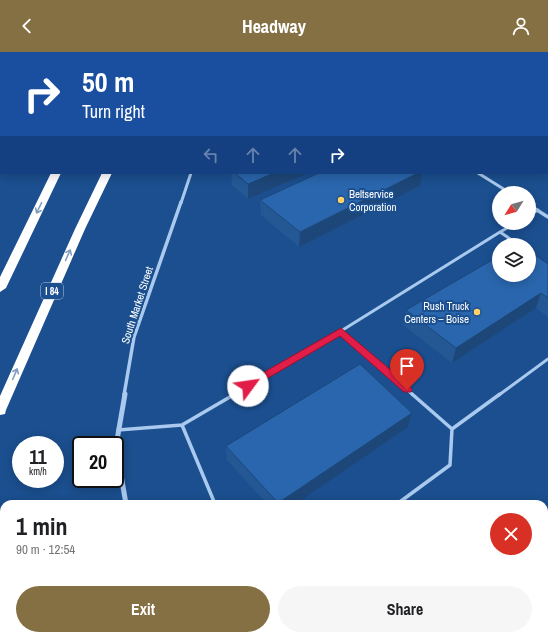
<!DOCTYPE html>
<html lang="en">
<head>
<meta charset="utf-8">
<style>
  body { margin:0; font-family:"Archivo Narrow",sans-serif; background:#f6f6f6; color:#202124; height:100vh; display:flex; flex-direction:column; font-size:15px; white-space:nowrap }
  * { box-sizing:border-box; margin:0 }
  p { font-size:13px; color:#757577 }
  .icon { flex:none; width:22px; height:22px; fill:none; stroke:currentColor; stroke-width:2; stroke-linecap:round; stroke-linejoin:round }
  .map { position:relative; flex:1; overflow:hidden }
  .details { position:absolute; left:0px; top:448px; width:548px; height:140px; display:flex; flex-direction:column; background:#fff; border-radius:12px 12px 0 0; box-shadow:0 2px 10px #0003 }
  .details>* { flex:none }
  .guide { position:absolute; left:0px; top:0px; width:548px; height:122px; box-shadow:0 2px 10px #0003; background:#1a4fa0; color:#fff; overflow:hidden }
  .needle { width:26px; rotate:233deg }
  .buttons { position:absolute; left:492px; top:134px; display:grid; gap:8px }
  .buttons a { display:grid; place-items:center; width:44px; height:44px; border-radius:50%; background:#fff; box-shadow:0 2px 10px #0003; font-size:20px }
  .speed { position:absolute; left:12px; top:384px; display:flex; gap:8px; font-size:20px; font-weight:700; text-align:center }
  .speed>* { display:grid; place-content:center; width:52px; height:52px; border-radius:50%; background:#fff; box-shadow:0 2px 10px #0003; line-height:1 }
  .speed small { font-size:10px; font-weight:400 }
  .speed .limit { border:2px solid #111; border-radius:6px; background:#fff; color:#111 }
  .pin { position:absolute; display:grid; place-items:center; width:34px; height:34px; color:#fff; margin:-41px -17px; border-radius:50% 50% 50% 0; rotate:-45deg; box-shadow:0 0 4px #0007 }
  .pin .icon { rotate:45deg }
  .me { position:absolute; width:44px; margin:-22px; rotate:59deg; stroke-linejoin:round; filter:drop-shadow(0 0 3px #0008) }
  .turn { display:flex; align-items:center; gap:14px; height:84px; padding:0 16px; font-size:18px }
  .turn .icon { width:52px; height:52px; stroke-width:2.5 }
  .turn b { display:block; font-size:28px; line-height:34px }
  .lanes { display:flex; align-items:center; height:38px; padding:0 16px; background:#0003; justify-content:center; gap:20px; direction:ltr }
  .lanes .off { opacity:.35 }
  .round { display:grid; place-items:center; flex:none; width:42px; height:42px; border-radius:21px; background:#f6f6f6 }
  .head { display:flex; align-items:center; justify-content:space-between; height:68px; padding:0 16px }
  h1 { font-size:24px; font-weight:700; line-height:30px }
  .action { display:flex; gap:8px; margin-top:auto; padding:8px 16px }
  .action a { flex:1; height:46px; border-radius:24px; background:#847042; color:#fff; font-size:16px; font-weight:700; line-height:46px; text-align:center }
  .action a+a { background:#f6f6f6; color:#202124 }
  header { display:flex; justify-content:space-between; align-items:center; height:52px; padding:0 16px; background:#847042; color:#fff; font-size:18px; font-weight:700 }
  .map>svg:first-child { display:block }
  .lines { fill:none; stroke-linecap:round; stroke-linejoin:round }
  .lane-far1 { stroke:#a9c9ee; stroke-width:3 }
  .lane { stroke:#a9c9ee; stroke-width:3.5 }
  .street-far2 { stroke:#a9c9ee; stroke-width:3 }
  .street-far1 { stroke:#a9c9ee; stroke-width:3.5 }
  .street { stroke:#a9c9ee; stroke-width:5 }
  .highway { fill:#fff; fill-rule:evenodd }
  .wall { fill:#245895 }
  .shaded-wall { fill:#1d4779 }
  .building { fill:#2a66ad; stroke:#1d4779 }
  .oneway { stroke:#829ec1 }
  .route { fill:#e11d48; stroke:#92132f }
  .poi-dot { fill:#ffd166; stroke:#1b4f8f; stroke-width:1.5 }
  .labels { text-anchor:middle; stroke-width:4; stroke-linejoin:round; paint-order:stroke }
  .shield { fill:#1b4f8f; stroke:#bbcadd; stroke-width:1 }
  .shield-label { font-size:10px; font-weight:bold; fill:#fff }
  .poi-label { font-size:11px; fill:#fff; stroke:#1b4f8f; text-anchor:start }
  .street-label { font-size:11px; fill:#fff; stroke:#1b4f8f }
</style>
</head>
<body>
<header><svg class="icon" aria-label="back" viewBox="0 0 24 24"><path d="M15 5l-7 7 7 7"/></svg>Headway<svg class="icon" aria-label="person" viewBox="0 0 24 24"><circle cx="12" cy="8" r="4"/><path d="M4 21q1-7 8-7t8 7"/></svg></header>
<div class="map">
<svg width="548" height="588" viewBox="0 0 548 588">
  <rect width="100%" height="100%" fill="#1b4f8f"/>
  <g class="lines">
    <path class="lane-far1" d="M 529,163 L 538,158
      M 516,171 L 500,180 L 519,193
      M 341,279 L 500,180
      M 233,343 L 341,279 L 413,343
      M 499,343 L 548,307"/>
    <path class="lane" d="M 182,373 L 215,452
      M 452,377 L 500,342
      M 118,378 L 182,373 L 235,342
      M 397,452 L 450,413 L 452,377 L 412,342
      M 214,588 L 220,584"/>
    <path class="street-far2" d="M 478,121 L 510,141
      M 181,151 L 191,121"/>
    <path class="street-far1" d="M 529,153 L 548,165
      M 124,343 L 134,285 L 181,150"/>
    <path class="street" d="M 125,342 L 116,394 L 126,452
      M 175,584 L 177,588"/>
    <path class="highway" d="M 51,121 L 61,121 L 6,236 L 0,240 L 0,225 Z
      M 102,121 L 112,121 L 85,177 L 6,358 L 5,362 L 0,363 L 0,344 L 75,177 Z"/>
  </g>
  <path class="wall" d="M 414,0 L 469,0 L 471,1 L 414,1 Z
    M 548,24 L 548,62 L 547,62 L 547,25 Z
    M 548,106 L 548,119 L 547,118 L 547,107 Z
    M 231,121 L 309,121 L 248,147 L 232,133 Z
    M 420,134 L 299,195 L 261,163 L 260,148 Z
    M 548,212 L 548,265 L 536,256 L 452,311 L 403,273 L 406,258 Z
    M 412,361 L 408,375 L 296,452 L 267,452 L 227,408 L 226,394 Z"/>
  <path class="shaded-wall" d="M 274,121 L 309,121 L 248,147 L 248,132 Z
    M 418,121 L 422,121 L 420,134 L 299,195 L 300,180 Z
    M 541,241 L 536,256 L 452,311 L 456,296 Z
    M 412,361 L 408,375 L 296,452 L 278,452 L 278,451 Z
    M 548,556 L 548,559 L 544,563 L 544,559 Z"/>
  <path class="building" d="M 420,0 L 469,0 L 471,1 L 422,1 Z
    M 548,24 L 548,49 L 547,49 L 547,25 Z
    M 235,121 L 274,121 L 248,132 Z
    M 319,121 L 418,121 L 300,180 L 260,148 Z
    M 529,199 L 548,212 L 548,246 L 541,241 L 456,296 L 406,258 L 499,204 L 499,223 L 529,223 Z
    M 360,312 L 412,361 L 278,451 L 226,394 Z
    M 548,497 L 548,556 L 544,559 L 544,501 Z
    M 355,584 L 357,584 L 361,588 L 350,588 Z"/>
  <defs><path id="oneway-shaft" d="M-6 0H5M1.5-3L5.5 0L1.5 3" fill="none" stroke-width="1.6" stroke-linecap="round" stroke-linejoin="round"/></defs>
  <g class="oneway">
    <use href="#oneway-shaft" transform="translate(39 156) rotate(116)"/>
    <use href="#oneway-shaft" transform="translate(68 203) rotate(-66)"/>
    <use href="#oneway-shaft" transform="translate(15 322) rotate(-67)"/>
  </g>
  <path class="route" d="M 341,276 L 411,335 L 412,338 L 411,340 L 404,340 L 340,284 L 251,336 L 245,336 L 245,331 Z"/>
  <g class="poi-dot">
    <circle cx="341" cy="148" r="4"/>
    <circle cx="477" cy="260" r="4"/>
  </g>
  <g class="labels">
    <rect class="shield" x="41" y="231" width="22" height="16" rx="3"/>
    <g class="shield-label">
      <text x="52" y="243">I 84</text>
    </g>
    <g class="poi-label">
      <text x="349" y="146">Beltservice<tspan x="349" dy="13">Corporation</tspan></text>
      <text x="469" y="258" text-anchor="end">Rush Truck<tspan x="469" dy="13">Centers – Boise</tspan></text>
    </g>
    <g class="street-label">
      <text transform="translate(137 253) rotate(-72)" y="4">South Market Street</text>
    </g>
  </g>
</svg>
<div class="buttons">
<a><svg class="needle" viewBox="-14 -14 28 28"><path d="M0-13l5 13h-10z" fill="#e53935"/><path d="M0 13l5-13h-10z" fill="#757577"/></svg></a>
<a><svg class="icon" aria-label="layers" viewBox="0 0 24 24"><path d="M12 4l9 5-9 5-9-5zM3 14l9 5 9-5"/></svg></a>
</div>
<div class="speed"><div>11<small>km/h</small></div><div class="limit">20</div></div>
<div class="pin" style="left:407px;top:338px;background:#d93025"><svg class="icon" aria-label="arrive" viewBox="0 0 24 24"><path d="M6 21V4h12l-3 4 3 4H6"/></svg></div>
<svg class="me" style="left:248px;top:334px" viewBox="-20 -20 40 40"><circle r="19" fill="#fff"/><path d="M0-13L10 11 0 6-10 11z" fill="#e11d48"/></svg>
<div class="guide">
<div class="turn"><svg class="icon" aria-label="right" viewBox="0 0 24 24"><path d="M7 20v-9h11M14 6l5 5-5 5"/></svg><div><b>50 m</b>Turn right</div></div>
<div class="lanes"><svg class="icon off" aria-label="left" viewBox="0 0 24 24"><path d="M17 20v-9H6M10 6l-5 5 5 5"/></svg><svg class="icon off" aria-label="ahead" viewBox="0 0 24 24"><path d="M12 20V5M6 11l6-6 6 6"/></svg><svg class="icon off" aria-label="ahead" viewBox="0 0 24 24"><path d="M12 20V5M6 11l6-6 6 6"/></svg><svg class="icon" aria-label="right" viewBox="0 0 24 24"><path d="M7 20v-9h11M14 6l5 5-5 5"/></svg></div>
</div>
<section class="details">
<div class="head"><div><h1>1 min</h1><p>90 m · 12:54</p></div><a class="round" style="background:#d93025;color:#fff"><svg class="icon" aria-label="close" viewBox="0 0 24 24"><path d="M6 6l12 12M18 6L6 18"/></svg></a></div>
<div class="action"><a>Exit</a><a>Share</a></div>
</section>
</div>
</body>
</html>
